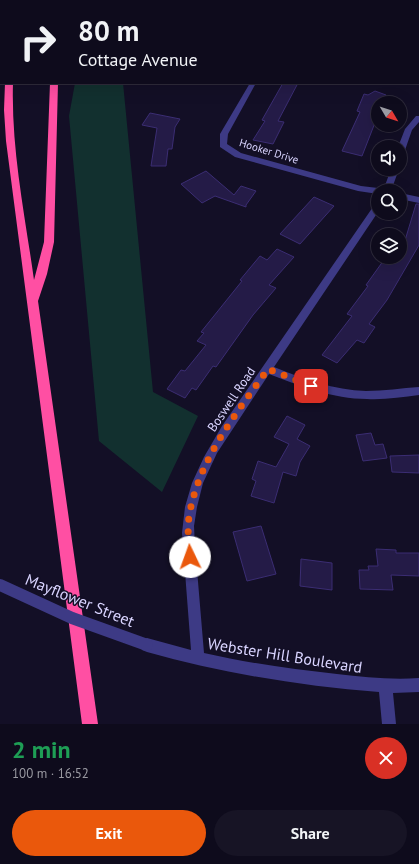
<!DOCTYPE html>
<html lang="en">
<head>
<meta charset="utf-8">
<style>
  body { margin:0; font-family:"PT Sans",sans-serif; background:#171425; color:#f1f3f6; height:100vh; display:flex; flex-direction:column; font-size:15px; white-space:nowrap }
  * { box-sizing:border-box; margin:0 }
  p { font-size:13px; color:#9b9ba3 }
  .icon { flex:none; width:22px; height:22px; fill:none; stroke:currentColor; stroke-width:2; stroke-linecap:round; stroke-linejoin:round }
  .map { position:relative; height:724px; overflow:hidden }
  .panel { display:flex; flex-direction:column; background:#0e0b1c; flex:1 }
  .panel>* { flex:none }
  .hud { position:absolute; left:0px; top:0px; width:419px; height:84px; box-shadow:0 4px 16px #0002,0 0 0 1px #2e2b3b; background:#0e0b1c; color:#f1f3f6; overflow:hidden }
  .needle { width:26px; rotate:129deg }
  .tools { position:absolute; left:371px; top:96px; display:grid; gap:8px }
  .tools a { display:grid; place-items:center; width:36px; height:36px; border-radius:50%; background:#0e0b1c; box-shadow:0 4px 16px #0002,0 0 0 1px #2e2b3b; font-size:20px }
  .pin { position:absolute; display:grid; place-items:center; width:34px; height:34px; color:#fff; margin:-17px; border-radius:8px; box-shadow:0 2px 6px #0006 }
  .me { position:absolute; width:44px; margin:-22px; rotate:357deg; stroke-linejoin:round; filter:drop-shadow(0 0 3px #0008) }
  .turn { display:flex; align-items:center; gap:14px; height:84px; padding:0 12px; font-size:18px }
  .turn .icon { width:52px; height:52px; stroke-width:2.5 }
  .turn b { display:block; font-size:28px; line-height:34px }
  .round { display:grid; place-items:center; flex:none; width:42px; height:42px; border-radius:21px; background:#171425 }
  .overview { display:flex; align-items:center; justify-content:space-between; height:68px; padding:0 12px }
  h1 { font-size:24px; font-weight:700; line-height:30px; color:#1e9e55 }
  .button { display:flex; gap:8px; margin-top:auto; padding:8px 12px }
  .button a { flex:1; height:46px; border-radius:24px; background:#ea580c; color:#fff; font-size:16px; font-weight:700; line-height:46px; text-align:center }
  .button a+a { background:#171425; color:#f1f3f6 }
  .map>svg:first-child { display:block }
  .green { fill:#12302f }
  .building { fill:#241b47; stroke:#3b2d73 }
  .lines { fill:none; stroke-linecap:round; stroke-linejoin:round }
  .minor { fill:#3d3a85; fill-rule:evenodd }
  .major { fill:#c25bff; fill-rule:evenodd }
  .highway { fill:#ff4fa3; fill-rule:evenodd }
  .minor-bridge { stroke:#3d3a85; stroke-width:12 }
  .route { stroke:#ea580c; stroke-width:7; stroke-dasharray:0 12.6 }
  .labels { text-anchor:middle; stroke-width:3; stroke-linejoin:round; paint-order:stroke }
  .far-street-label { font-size:11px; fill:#d9d4ff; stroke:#130f26 }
  .street-label { font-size:13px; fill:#d9d4ff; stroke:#130f26 }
  .near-street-label { font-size:16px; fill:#d9d4ff; stroke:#130f26 }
</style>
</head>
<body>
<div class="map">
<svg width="419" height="724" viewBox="0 0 419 724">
  <rect width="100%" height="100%" fill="#130f26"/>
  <path class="green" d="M 75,83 L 123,83 L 153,392 L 198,416 L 162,492 L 99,441 L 69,116 Z"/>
  <path class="building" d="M 283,83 L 298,83 L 278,121 L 284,122 L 273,144 L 253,140 L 265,121 L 262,120 Z
    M 375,91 L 386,95 L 383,103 L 378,103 L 378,115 L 362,156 L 342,151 L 360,112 L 357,111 L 364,94 L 368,95 Z
    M 150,113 L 180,119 L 175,127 L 172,149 L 168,149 L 166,166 L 151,166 L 157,128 L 142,125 Z
    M 206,171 L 234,195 L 241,186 L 256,191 L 246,205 L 246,207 L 215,196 L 202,203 L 181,184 Z
    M 314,197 L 334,206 L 300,244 L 280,234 Z
    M 416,204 L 419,204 L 419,245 L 387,300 L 369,324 L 375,327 L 364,343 L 357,340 L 337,363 L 322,355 L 352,316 L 347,314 L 368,286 L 366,285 L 386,257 L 400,257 Z
    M 277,249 L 294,257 L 269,285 L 276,288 L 253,315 L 216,367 L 213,366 L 196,390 L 192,388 L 185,398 L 167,389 L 181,370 L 185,371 L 206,345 L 197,341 L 204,333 L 201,332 L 242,281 L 240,280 L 260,256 L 267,260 Z
    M 287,416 L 305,425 L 297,439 L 310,446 L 300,462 L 296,476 L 283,472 L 274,503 L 251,496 L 256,481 L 252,479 L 258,461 L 276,467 L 289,444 L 274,437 Z
    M 371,433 L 375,445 L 383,444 L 387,458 L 363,461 L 356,435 Z
    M 419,455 L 419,473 L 392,472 L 390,456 Z
    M 261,526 L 276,574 L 247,581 L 233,532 Z
    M 376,549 L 396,550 L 396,553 L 419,553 L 419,576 L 391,575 L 393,590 L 360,589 L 359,570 L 369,570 L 368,566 L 378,566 Z
    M 301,559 L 332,563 L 332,590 L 300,586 Z"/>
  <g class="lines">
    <path class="minor" d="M 250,83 L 256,83 L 228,134 L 227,144 L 241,153 L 361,186 L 378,188 L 382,191 L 378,191 L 378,194 L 358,191 L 235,157 L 220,147 L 220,134 Z
      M 416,116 L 419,116 L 419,122 L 412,130 L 404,153 L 400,155 L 400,147 L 398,147 L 405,129 Z
      M 391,169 L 399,169 L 391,191 L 383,191 Z
      M 400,193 L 419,197 L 419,203 L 400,199 Z
      M 378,203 L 378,212 L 274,367 C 304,379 334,390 366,391 C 384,391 402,388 419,387 L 419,395 C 402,397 384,400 367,399 C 333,399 300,386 269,374 L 217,453 L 203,483 L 197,507 L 194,526 L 195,546 L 204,653 C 248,663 292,669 337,674 C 364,677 391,680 419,678 L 419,692 L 393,693 L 396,724 L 382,724 L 379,692 C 300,686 222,673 147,652 L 142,650 L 140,645 L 142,640 L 147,638 L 191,650 L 182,533 L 185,507 L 192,483 L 204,457 L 222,426 L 375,204 Z"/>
    <path class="major" d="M 412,0 L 419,0 L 419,3 L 418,1 Z"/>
    <path class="highway" d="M 30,0 L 38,0 L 29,1 Z
      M 75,0 L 83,0 L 83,1 L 75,1 Z
      M 5,83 L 13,83 C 11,149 25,215 34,280 L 44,242 L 50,83 L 58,83 L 54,242 L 47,274 L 38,301 L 98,724 L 82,724 L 6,141 L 4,110 Z"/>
    <path class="minor-bridge" d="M 0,585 L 72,618 L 147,645"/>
  </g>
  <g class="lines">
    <path class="route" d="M 190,557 C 189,544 187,530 189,517 C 198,460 236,414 268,369 L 311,386"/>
  </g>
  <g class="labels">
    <g class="far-street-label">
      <text transform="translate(269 151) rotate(17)" y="4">Hooker Drive</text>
    </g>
    <g class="street-label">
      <text transform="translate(231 399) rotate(-56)" y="5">Boswell Road</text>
    </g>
    <g class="near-street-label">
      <text transform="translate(80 600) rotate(22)" y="6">Mayflower Street</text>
      <text transform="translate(285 655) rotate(9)" y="6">Webster Hill Boulevard</text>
    </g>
  </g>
</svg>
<div class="tools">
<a><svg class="needle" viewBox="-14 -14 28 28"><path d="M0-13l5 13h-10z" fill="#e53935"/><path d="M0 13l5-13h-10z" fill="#9b9ba3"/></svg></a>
<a><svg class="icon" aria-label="sound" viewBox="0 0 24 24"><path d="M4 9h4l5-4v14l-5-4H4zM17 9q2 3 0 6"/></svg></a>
<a><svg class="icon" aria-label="search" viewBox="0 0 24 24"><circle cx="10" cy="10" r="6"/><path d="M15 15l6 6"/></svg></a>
<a><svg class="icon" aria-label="layers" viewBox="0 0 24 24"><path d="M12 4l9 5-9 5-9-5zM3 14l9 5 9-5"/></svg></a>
</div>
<div class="pin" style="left:311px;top:386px;background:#d93025"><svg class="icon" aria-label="arrive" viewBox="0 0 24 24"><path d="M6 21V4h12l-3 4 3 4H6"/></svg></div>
<svg class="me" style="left:190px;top:557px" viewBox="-20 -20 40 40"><circle r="19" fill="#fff"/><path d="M0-13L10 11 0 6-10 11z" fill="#ea580c"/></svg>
<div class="hud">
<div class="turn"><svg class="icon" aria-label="right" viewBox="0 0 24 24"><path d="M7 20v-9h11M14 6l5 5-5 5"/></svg><div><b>80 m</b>Cottage Avenue</div></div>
</div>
</div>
<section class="panel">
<div class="overview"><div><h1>2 min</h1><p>100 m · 16:52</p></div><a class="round" style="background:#d93025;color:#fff"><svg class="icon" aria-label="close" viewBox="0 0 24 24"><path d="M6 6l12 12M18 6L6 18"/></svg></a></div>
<div class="button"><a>Exit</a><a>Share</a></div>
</section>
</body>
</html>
